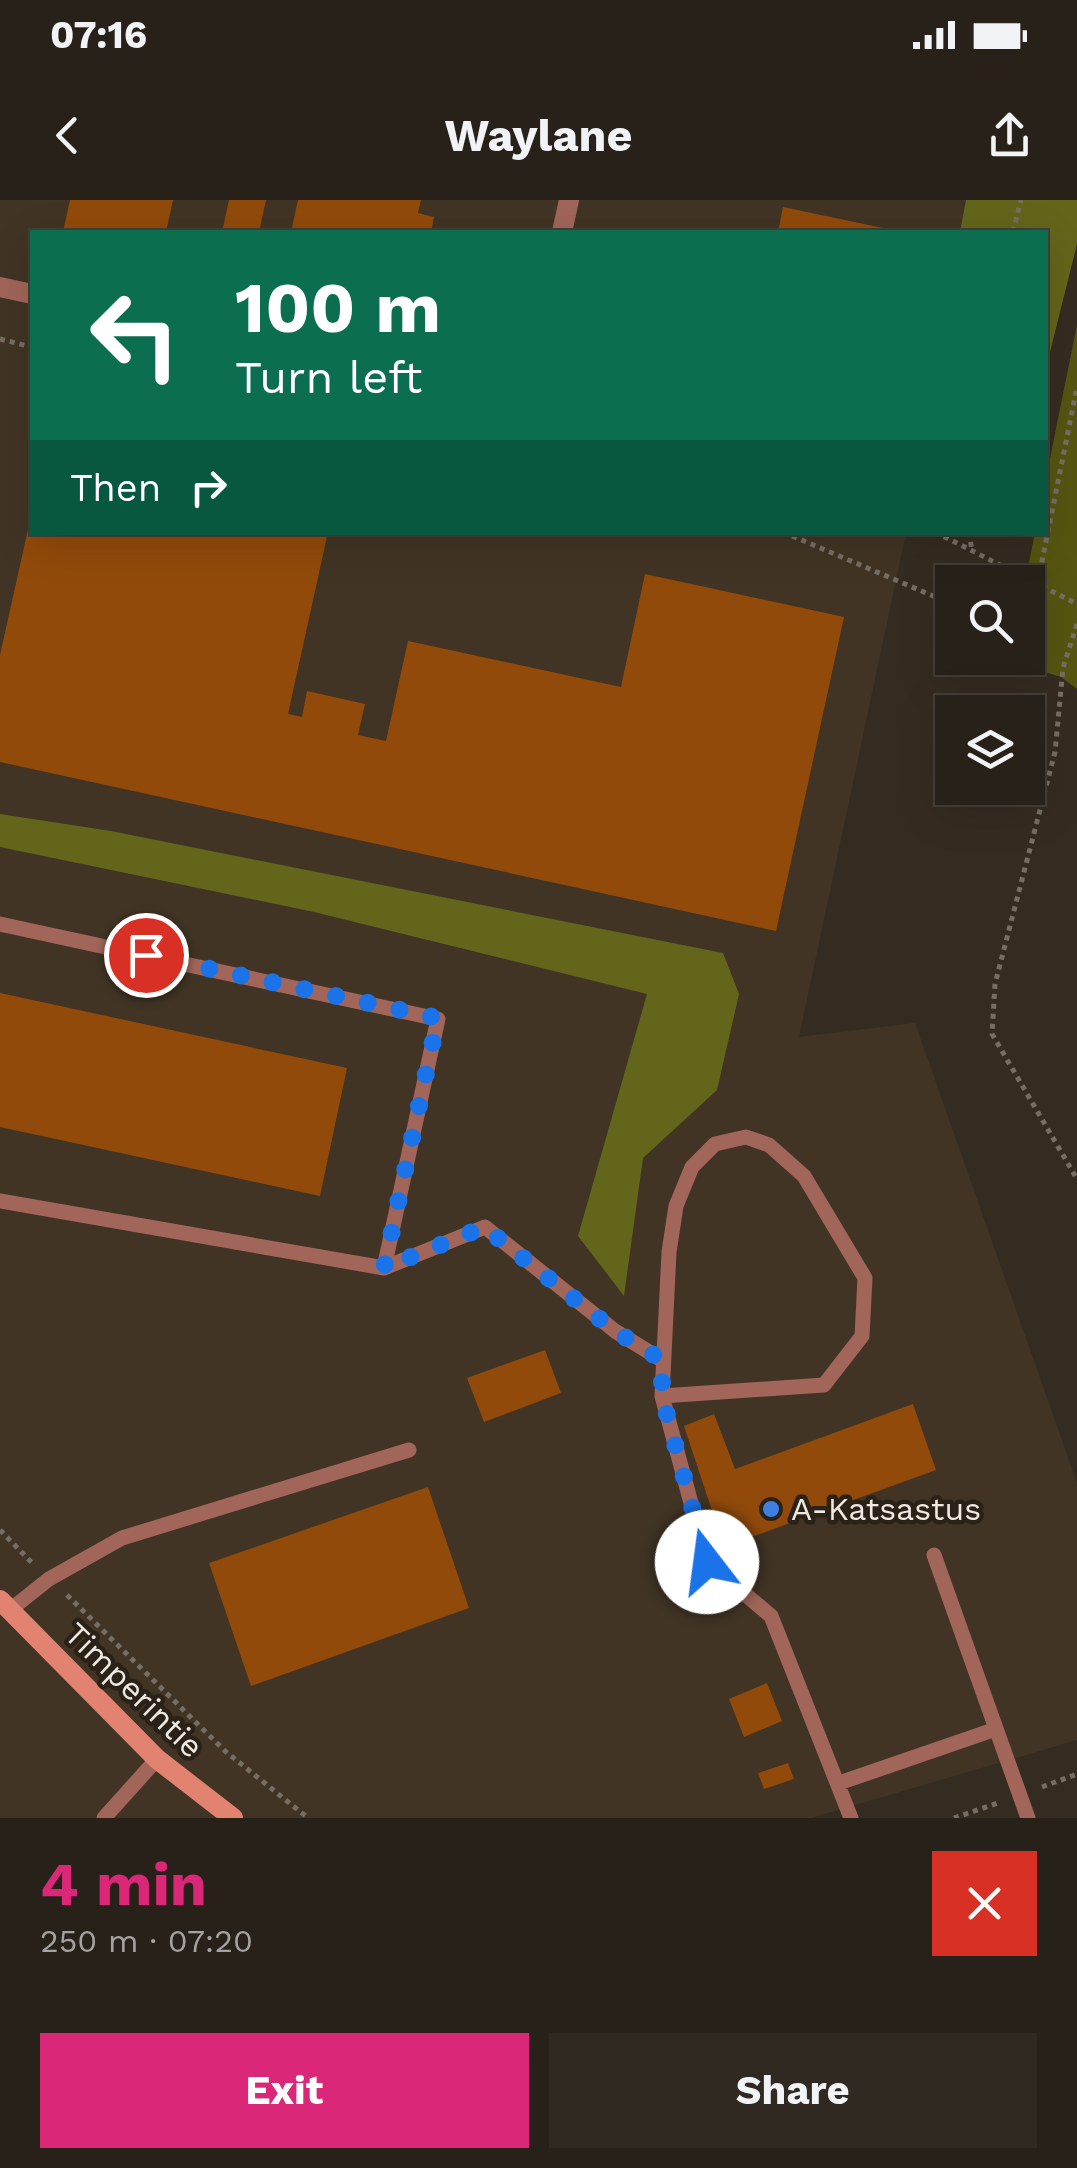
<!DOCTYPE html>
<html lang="en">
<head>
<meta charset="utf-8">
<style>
  body { margin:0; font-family:"Work Sans",sans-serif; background:#302922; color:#f1f3f6; height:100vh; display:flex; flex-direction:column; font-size:38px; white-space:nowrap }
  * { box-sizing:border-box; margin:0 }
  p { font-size:32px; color:#a5a3a2 }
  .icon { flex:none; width:55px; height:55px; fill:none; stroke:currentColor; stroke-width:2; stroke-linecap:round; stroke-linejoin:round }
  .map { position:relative; height:1618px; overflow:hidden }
  .sheet { display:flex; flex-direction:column; background:#282119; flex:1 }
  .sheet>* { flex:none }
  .guide { position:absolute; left:30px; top:30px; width:1018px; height:305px; border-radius:0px; box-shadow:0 10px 40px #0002,0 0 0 2px #443e38; background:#0b6e4f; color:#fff; overflow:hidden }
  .fabs { position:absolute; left:935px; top:365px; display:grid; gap:20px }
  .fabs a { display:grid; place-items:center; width:110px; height:110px; border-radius:0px; background:#282119; box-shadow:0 10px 40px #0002,0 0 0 2px #443e38; font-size:50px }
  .pin { position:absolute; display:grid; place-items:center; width:85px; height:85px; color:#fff; margin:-42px; border:5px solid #fff; border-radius:50%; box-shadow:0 2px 10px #0007 }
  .me { position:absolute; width:110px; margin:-55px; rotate:345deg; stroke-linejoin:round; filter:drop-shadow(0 0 8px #0008) }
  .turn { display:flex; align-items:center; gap:35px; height:210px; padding:0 40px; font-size:45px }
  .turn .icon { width:130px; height:130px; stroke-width:2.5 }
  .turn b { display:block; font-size:70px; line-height:85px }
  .then { display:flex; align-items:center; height:95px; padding:0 40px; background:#0003; gap:20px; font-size:38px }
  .round { display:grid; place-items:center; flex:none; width:105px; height:105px; border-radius:0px; background:#302922 }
  .summary { display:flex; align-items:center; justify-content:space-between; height:170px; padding:0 40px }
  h1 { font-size:60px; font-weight:700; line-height:75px; color:#db2777 }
  .button { display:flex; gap:20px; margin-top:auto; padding:20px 40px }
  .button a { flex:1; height:115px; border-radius:0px; background:#db2777; color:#fff; font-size:40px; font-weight:700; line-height:115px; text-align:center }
  .button a+a { background:#302922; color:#f1f3f6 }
  .status { display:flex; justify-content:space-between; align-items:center; height:70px; padding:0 50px; background:#282119; direction:ltr }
  .status svg { height:28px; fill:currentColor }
  header { display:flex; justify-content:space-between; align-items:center; height:130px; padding:0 40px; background:#282119; font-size:45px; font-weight:700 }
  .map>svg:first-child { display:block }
  .built { fill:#413424 }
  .green { fill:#555611 }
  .forest { fill:#63651b }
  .building { fill:#914a0a }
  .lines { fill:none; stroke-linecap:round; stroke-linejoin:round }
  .path { stroke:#766e64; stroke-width:5; stroke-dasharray:5 5; stroke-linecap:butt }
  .lane { stroke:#a1655a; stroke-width:15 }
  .street { stroke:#a1655a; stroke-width:20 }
  .secondary { stroke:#e28372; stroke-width:20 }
  .route { stroke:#1a73e8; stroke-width:18; stroke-dasharray:0 32.4 }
  .shop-dot { fill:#3f7fe0; stroke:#2b2217; stroke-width:4 }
  .labels { text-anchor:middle; stroke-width:9; stroke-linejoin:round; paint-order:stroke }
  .poi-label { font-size:32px; fill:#efe9e2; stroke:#2b2217; text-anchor:start }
  .street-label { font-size:32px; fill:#efe9e2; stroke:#2b2217 }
</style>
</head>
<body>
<div class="status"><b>07:16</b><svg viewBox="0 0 49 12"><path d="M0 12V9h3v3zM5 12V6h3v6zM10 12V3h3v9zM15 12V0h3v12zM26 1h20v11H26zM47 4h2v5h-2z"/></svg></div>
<header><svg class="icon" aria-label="back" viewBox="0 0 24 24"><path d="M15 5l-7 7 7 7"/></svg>Waylane<svg class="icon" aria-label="share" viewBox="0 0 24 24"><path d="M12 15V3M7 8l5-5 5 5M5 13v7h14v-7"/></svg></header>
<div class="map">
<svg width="1077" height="1618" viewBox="0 0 1077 1618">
  <rect width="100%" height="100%" fill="#352c21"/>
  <path class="built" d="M 0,0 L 977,0 L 970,32 L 32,32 L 32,332 L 906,333 L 799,837 L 915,823 L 1077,1283 L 1077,1540 L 811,1618 L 0,1618 Z"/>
  <path class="green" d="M 1077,125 L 1077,489 L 1061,477 L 1009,461 L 1028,458 L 1025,382 L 1035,333 L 1045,332 L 1045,283 Z"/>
  <path class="forest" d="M 966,0 L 1077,0 L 1077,44 L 1045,172 L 1045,32 L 960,32 Z
    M 0,614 L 111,631 L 723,753 L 739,794 L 717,890 L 643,958 L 624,1096 L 578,1036 L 647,794 L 314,712 L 0,647 Z"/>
  <path class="building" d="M 70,0 L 173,0 L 166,32 L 63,32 Z
    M 229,0 L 266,0 L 259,32 L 222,32 Z
    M 298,0 L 421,0 L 418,13 L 434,17 L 431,32 L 291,32 Z
    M 783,7 L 897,31 L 897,32 L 778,32 Z
    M 31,316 L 32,332 L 328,332 L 288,514 L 302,517 L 307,491 L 365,504 L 358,535 L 386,541 L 408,441 L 621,487 L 645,374 L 844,417 L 776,731 L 0,562 L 0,455 Z
    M 0,793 L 347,868 L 320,996 L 0,927 Z
    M 545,1150 L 561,1193 L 484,1222 L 467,1178 Z
    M 913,1204 L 936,1270 L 724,1347 L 684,1226 L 714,1214 L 735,1269 Z
    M 428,1287 L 469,1408 L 251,1486 L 209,1363 Z
    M 767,1483 L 782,1521 L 744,1537 L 729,1499 Z
    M 788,1563 L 794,1579 L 764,1589 L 758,1573 Z"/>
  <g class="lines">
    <path class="path" d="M 1013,32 L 1021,0
      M 0,139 L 32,147
      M 783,332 L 952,404
      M 935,332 L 1077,404
      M 969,332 L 972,351
      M 1077,424 L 1063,468 L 1055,552 L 995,784 L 992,834 L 1077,979
      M 1028,431 L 1077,187
      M 0,1330 L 33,1364
      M 67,1395 L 225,1551 L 308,1618
      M 1042,1587 L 1077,1574
      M 954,1618 L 998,1603"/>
    <path class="lane" d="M 0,724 L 438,819 L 384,1068
      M 0,1001 L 384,1068 L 485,1027 L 615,1131 L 662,1160
      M 662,1196 L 824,1185 L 862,1136 L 865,1078 L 804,976 L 769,945 L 746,937 L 715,944 L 692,967 L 676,1006 L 669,1052 L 662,1196 L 707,1362 L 771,1416 L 851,1618
      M 934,1355 L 1028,1618
      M 10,1410 L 49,1379 L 122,1338 L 409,1250
      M 839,1583 L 996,1529
      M 104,1618 L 157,1559"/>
    <path class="street" d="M 562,32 L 569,0
      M 0,87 L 32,94"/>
    <path class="secondary" d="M 0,1400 L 157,1559 L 233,1618"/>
  </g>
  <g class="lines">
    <path class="route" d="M 146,755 L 438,818 L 384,1068 L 484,1027 L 615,1131 L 662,1160 L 662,1196 L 707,1362"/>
  </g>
  <circle class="shop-dot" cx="771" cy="1309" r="10"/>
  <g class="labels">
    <g class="poi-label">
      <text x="791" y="1320">A-Katsastus</text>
    </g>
    <g class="street-label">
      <text transform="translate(134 1490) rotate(44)" y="11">Timperintie</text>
    </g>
  </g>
</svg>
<div class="fabs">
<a><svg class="icon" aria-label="search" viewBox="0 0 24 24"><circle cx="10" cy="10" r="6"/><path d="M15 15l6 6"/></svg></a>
<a><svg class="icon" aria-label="layers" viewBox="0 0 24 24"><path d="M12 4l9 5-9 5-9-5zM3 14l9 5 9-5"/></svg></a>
</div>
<div class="pin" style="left:146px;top:755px;background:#d93025"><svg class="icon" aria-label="arrive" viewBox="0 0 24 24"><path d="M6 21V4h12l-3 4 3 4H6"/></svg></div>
<svg class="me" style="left:707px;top:1362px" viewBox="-20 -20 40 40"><circle r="19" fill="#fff"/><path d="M0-13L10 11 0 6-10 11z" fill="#1a73e8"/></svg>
<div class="guide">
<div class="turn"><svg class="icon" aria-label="left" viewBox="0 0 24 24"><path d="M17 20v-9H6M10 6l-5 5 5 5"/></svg><div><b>100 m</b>Turn left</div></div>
<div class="then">Then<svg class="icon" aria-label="right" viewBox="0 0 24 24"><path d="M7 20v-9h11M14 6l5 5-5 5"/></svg></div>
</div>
</div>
<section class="sheet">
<div class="summary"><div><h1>4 min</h1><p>250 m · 07:20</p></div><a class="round" style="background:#d93025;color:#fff"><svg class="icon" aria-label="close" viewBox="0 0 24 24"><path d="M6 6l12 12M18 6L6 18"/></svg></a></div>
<div class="button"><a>Exit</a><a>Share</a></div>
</section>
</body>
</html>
